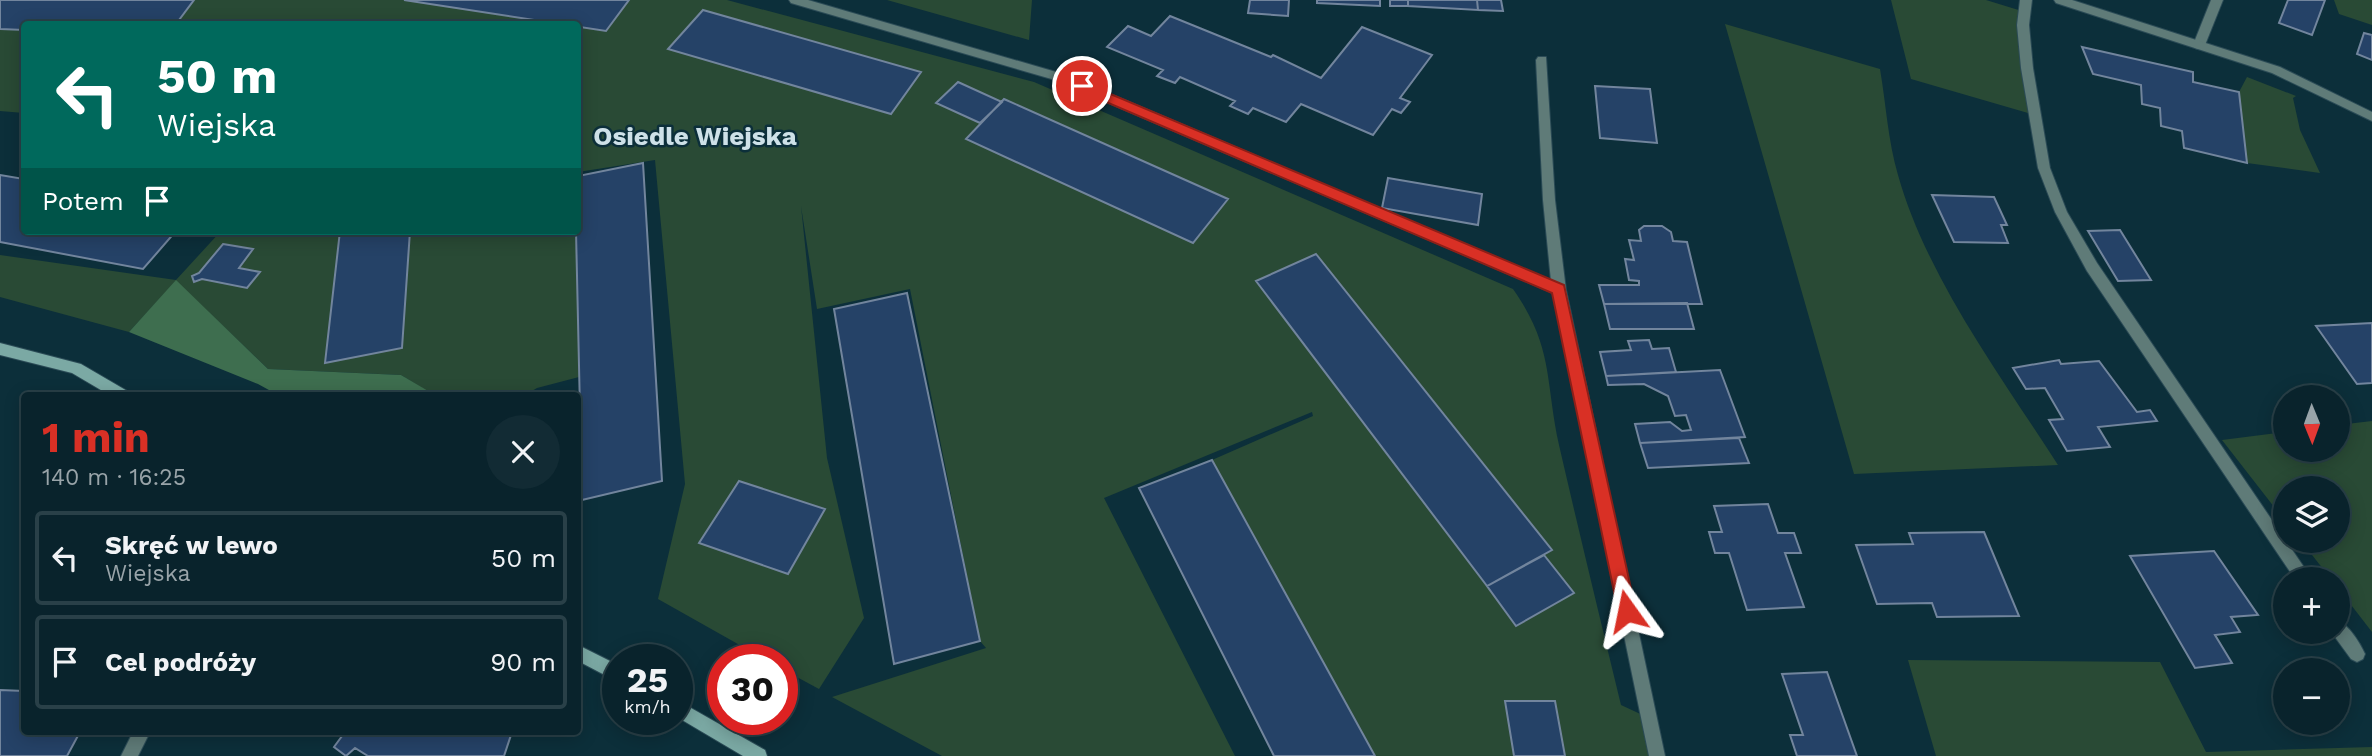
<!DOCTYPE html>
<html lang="pl">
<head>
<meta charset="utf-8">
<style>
  body { margin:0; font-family:"Work Sans",sans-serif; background:#122b34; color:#f1f3f6; height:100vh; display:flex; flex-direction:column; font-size:26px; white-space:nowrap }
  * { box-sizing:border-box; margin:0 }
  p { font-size:23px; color:#99a4a9 }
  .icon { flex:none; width:38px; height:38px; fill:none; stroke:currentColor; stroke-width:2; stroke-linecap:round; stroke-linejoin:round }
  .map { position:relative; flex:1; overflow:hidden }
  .panel { position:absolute; left:21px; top:392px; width:560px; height:343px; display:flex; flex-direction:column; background:#09232c; border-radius:7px; box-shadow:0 4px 18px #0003,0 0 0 2px #294048 }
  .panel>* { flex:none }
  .top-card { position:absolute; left:21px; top:21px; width:560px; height:214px; border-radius:7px; box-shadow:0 4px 18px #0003,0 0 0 2px #294048; background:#00695c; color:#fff; overflow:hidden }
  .needle { width:46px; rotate:179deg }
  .fabs { position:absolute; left:2273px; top:385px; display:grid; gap:14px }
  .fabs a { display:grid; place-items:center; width:77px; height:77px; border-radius:50%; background:#09232c; box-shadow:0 4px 18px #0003,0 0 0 2px #294048; font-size:35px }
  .speed { position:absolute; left:602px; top:644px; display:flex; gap:14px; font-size:35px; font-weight:700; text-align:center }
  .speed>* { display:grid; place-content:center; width:91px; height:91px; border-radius:50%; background:#09232c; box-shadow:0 4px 18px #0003,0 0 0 2px #294048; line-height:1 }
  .speed small { font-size:18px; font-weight:400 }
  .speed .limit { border:10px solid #d22; background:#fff; color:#111 }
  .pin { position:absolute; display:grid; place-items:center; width:60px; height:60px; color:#fff; margin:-30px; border:4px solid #fff; border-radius:50%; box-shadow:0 2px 7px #0007 }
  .me { position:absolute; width:77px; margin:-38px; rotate:348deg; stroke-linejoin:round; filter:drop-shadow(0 0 5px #0008) }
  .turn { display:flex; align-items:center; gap:24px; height:147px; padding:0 21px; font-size:32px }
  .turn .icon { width:91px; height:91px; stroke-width:2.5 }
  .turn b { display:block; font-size:49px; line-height:60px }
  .then { display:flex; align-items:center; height:66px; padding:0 21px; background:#0003; gap:14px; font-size:26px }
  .round { display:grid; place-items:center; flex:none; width:74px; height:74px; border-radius:37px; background:#122b34 }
  .headline { display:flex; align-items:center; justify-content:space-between; height:119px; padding:0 21px }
  h1 { font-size:42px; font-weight:700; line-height:52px; color:#d93025 }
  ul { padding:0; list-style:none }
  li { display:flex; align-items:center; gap:21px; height:94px; margin:0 14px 10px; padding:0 7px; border:4px solid #294048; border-radius:7px }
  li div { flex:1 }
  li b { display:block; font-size:26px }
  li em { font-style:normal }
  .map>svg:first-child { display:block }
  .green { fill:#294a35 }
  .forest { fill:#3e6e4f }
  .building { fill:#254267; stroke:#72859d; stroke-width:2 }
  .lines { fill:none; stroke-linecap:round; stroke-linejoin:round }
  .lane-casing { stroke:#2b4b56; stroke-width:2 }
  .street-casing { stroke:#2b4b56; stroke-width:2 }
  .secondary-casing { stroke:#2b4b56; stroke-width:2 }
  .lane { fill:#5f7b78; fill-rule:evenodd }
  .street { fill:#5f7b78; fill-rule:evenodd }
  .secondary { fill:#7ba9a4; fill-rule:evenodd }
  .route { fill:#d93025; stroke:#8d1f18; stroke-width:2 }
  .labels { text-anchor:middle; stroke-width:5; stroke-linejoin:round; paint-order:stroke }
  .neighbourhood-label { font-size:26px; font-weight:bold; fill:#cee1e8; stroke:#0c2f3a }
</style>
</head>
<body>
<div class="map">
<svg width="2372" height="756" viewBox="0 0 2372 756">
  <rect width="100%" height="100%" fill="#0c2f3a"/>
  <path class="green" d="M 0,0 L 727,0 L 1034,82 L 1513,289 C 1554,347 1545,381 1559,445 C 1579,532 1600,618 1621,705 L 1649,718 L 1657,756 L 1375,756 L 1212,460 L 1313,416 L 1312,412 L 1104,498 L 1235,756 L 942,756 L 832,697 L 986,648 L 980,641 L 910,289 L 817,309 L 801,206 L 827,458 L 864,618 L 819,689 L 782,669 L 782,660 L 766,660 L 658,599 L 685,484 L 655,160 L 578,172 L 578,24 L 24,24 L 24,113 L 0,111 Z
    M 887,0 L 1032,0 L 1029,40 Z
    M 1891,0 L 1986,0 L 2025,12 L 2035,115 L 1911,79 Z
    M 2334,0 L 2372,0 L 2372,25 L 2339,14 Z
    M 1725,24 L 1880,69 C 1886,104 1888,141 1898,175 C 1927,278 2001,376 2058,465 L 1854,474 Z
    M 2247,77 L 2296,96 L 2293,98 L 2300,130 L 2320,173 L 2247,163 L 2239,92 Z
    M 221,231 L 577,231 L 579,377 L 537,388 L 525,395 L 435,396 L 401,375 L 268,369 L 176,281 L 129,332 L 0,297 L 0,255 L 176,280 Z
    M 2372,421 L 2372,632 L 2338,588 L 2338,579 L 2331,579 L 2301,541 L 2338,541 L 2338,488 L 2286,488 L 2285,521 L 2222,440 L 2285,432 L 2286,450 L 2338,450 L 2338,425 Z
    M 1908,660 L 2160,662 L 2206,752 L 2372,747 L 2372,756 L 1936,756 Z"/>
  <path class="forest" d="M 176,280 L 268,369 L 401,375 L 435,395 L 278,395 L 258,384 L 129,332 Z"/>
  <path class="building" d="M 0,0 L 194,0 L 176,24 L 24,24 L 24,30 L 0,29 Z
    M 404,0 L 629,0 L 606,31 Z
    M 1250,0 L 1289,0 L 1288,16 L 1248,13 Z
    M 1317,0 L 1380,0 L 1380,6 L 1317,3 Z
    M 1390,0 L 1408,0 L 1408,6 L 1390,6 Z
    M 1408,0 L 1477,0 L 1478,10 L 1408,6 Z
    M 1477,0 L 1501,0 L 1503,11 L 1478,10 Z
    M 2288,0 L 2325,0 L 2312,35 L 2279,23 Z
    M 703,10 L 921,72 L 891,114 L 668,49 Z
    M 1170,16 L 1271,57 L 1273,55 L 1321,78 L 1362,27 L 1432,55 L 1400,98 L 1410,102 L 1401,113 L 1392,109 L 1373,135 L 1301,104 L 1286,122 L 1253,108 L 1248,114 L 1230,106 L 1235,101 L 1180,77 L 1175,83 L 1157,76 L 1163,70 L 1107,47 L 1128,26 L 1151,36 Z
    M 2364,33 L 2372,35 L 2372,60 L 2357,54 Z
    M 2082,47 L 2193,72 L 2193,82 L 2239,92 L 2247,163 L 2184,148 L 2182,131 L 2161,126 L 2160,108 L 2142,104 L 2141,85 L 2093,74 Z
    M 958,82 L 1002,102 L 980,123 L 936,103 Z
    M 1595,86 L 1650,89 L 1657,143 L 1600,138 Z
    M 1004,99 L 1228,199 L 1193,243 L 966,139 Z
    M 643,163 L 662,481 L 582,500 L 576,231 L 578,176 Z
    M 0,175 L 24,179 L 24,231 L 176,231 L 143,269 L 0,242 Z
    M 1388,178 L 1482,194 L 1478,225 L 1382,208 Z
    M 1932,195 L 1994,197 L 2007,225 L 2001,225 L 2008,243 L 1954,242 Z
    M 1644,226 L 1662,226 L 1671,232 L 1673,241 L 1687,242 L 1702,304 L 1604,304 L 1599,285 L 1639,285 L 1639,281 L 1629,280 L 1625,259 L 1634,260 L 1629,240 L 1641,241 L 1639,230 Z
    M 2120,230 L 2151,280 L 2118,281 L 2088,231 Z
    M 340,231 L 410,231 L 402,348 L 325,363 Z
    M 223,244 L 253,249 L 239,268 L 260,272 L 247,288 L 202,279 L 194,282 L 192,276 L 199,273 Z
    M 1316,254 L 1552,550 L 1487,586 L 1256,281 Z
    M 907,293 L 980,641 L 894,664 L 834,309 Z
    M 1687,303 L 1694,329 L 1610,329 L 1604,304 Z
    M 2372,323 L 2372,383 L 2357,384 L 2316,326 Z
    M 1649,340 L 1652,349 L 1669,348 L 1676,372 L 1606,376 L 1600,352 L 1631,350 L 1628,341 Z
    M 2059,360 L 2061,364 L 2099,361 L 2137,412 L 2150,410 L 2157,421 L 2098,427 L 2110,447 L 2067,451 L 2049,420 L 2063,419 L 2045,388 L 2026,389 L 2013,368 Z
    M 1720,370 L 1745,437 L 1640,443 L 1635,424 L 1670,422 L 1682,431 L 1691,430 L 1686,415 L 1675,416 L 1668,396 L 1644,384 L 1608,385 L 1606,376 Z
    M 1739,438 L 1749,463 L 1648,468 L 1640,443 Z
    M 1212,460 L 1375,756 L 1274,756 L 1139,488 Z
    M 739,481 L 825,509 L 788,574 L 699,543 Z
    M 1768,504 L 1778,533 L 1794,533 L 1801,553 L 1785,553 L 1804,607 L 1747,610 L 1729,553 L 1715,553 L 1709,532 L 1722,532 L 1714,506 Z
    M 1984,532 L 2019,616 L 1937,617 L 1932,603 L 1877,604 L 1856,545 L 1913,544 L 1909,533 Z
    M 2214,551 L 2258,615 L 2231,617 L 2240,632 L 2215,635 L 2232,663 L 2195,668 L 2130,556 Z
    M 1544,555 L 1574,593 L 1516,626 L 1487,586 Z
    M 1827,672 L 1857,756 L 1797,756 L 1790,735 L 1803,735 L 1782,674 Z
    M 0,690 L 24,691 L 24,732 L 80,732 L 67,756 L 0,756 Z
    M 1505,701 L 1555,701 L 1565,756 L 1514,756 Z
    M 345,732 L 512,732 L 504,756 L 368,756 L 355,748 L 346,756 L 334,747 Z"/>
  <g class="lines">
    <defs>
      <path id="lane" d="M 2020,0 L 2032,0 L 2029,25 L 2033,68 L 2050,168 L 2067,212 L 2097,263 L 2312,579 L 2295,579 L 2087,271 L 2055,212 L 2038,168 L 2021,68 L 2017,25 Z
        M 2211,0 L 2223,0 L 2205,45 L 2199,49 L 2195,48 L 2193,45 Z
        M 2338,621 C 2349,625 2360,643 2365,654 L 2363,659 L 2357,662 L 2351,659 L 2332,633 L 2338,632 Z
        M 133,732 L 150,732 L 138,756 L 121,756 Z"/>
      <path id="street" d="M 789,0 L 808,0 L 1063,74 L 1551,281 L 1543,200 L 1536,60 L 1538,57 L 1546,57 L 1555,200 L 1566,290 L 1665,756 L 1649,756 L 1553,293 L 1055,80 L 791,3 Z
        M 2054,0 L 2072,0 L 2280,67 L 2372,112 L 2372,121 L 2272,73 L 2056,3 Z"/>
      <path id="secondary" d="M 0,343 L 81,364 L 129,392 L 131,396 L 111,396 L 72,373 L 0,355 Z
        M 578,645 L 618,665 L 618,682 L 578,661 Z
        M 677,700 L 765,750 L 767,756 L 743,756 L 677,717 Z"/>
    </defs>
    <use href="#lane" class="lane-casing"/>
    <use href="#street" class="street-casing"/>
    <use href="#secondary" class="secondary-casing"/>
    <use href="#lane" class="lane"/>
    <use href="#street" class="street"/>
    <use href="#secondary" class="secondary"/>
  </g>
  <path class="route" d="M 1082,82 L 1564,285 L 1636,611 L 1633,617 L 1620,617 L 1618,611 L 1552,293 L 1078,90 L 1076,86 Z"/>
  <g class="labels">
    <g class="neighbourhood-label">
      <text x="695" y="145">Osiedle Wiejska</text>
    </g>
  </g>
</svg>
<div class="fabs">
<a><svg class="needle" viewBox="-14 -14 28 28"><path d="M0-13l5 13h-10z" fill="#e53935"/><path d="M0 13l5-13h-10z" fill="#99a4a9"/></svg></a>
<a><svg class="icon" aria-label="layers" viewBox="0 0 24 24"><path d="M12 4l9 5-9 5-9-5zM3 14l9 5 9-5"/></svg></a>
<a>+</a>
<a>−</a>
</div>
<div class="speed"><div>25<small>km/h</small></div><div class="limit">30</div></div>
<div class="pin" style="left:1082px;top:86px;background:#d93025"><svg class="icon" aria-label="arrive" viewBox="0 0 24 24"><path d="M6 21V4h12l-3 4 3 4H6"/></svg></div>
<svg class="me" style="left:1627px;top:611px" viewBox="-20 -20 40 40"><path d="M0-17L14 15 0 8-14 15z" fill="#d93025" stroke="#fff" stroke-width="4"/></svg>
<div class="top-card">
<div class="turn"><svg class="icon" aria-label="left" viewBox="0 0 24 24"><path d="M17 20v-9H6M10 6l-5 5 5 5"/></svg><div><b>50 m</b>Wiejska</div></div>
<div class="then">Potem<svg class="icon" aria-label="arrive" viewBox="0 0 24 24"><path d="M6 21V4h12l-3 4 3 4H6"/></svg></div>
</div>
<section class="panel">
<div class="headline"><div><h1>1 min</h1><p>140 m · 16:25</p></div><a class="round"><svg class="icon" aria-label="close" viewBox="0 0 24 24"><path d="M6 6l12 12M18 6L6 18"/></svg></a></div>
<ul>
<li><svg class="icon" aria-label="left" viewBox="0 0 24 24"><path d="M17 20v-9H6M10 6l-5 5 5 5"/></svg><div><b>Skręć w lewo</b><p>Wiejska</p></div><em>50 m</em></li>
<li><svg class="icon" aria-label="arrive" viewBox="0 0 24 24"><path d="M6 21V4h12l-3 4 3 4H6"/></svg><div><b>Cel podróży</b></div><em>90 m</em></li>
</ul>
</section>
</div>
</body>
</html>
